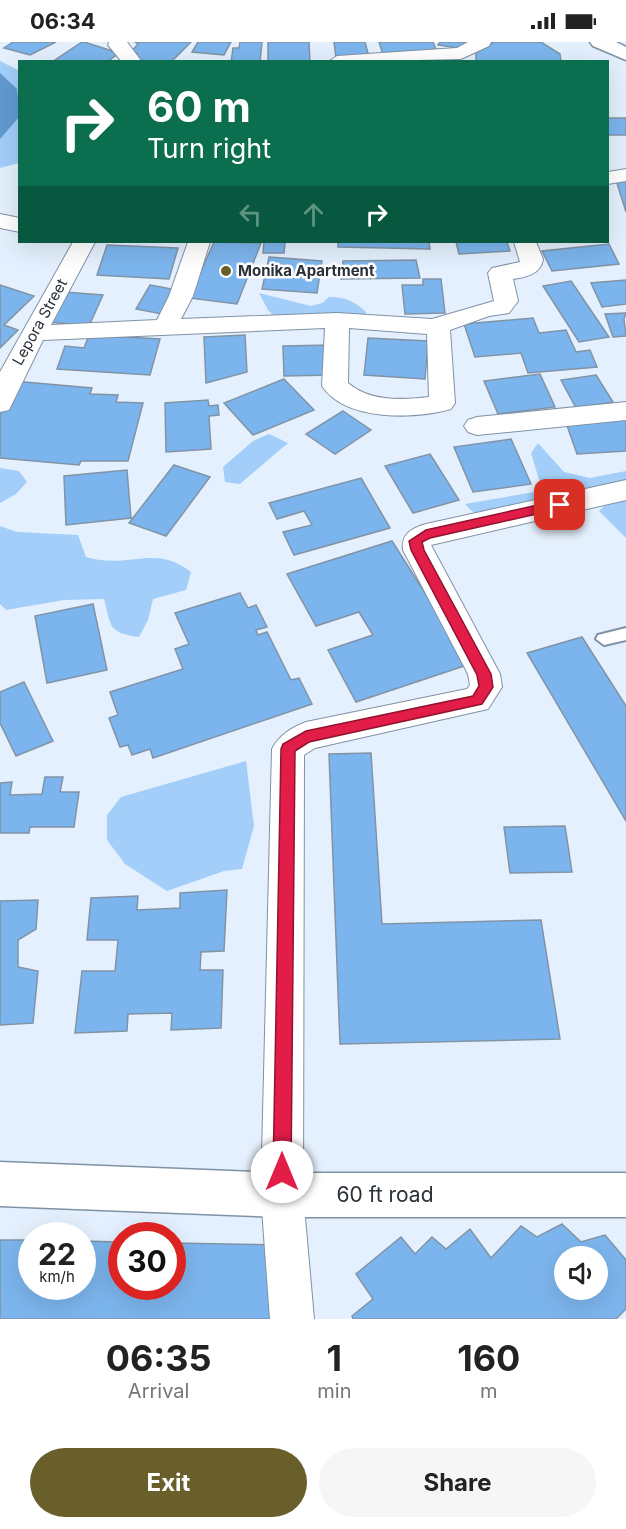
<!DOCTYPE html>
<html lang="en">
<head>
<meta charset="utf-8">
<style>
  body { margin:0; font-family:Inter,sans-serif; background:#f6f6f6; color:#222; height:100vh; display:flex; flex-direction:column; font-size:22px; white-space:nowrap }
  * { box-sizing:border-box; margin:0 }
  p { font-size:20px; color:#767676 }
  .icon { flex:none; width:33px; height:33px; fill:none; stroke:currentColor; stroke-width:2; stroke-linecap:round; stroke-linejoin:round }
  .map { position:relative; height:1277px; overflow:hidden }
  .sheet { display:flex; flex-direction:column; background:#fff; flex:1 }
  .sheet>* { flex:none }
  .hud { position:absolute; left:18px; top:18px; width:591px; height:183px; border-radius:0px; box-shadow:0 6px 24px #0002; background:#0b6e4f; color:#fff; overflow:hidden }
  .fabs { position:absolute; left:554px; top:1204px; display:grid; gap:12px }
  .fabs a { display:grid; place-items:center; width:54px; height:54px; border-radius:50%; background:#fff; box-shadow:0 6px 24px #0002; font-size:30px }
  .speed { position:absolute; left:18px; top:1180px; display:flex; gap:12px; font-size:30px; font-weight:700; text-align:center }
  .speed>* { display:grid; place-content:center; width:78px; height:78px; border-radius:50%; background:#fff; box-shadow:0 6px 24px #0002; line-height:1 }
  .speed small { font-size:15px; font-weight:400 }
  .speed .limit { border:9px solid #d22; background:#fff; color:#111 }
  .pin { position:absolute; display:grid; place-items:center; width:51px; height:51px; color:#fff; margin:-26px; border-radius:12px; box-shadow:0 3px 9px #0006 }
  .me { position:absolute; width:66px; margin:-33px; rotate:0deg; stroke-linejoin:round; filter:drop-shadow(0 0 4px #0008) }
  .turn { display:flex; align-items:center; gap:21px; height:126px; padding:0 30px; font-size:27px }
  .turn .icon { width:78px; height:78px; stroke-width:2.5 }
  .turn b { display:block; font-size:42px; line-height:51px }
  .lanes { display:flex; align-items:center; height:57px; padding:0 30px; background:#0003; justify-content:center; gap:30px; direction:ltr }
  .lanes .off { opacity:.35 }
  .eta { display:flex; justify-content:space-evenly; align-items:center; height:102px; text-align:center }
  .eta b { font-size:36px; font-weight:700; line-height:42px }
  .cta { display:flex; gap:12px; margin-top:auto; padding:12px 30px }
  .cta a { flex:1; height:69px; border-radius:36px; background:#695f2b; color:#fff; font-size:24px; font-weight:700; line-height:69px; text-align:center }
  .cta a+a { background:#f6f6f6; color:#222 }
  .status { display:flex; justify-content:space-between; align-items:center; height:42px; padding:0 30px; background:#fff; direction:ltr }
  .status svg { height:16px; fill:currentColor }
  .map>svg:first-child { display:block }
  .green { fill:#a2cef9 }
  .water { fill:#619ad0 }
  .building { fill:#7cb5ed; stroke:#8193a6; stroke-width:1.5; fill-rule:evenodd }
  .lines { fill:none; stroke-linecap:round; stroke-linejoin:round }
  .service-casing { stroke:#7f92a5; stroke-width:4 }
  .minor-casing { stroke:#7f92a5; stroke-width:2 }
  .tertiary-casing { stroke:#7f92a5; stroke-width:3 }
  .service { fill:#fff; fill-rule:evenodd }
  .minor { fill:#fff; fill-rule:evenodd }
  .tertiary { fill:#fff; fill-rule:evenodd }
  .route { fill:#e11d48; stroke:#92132f; stroke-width:1.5 }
  .poi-dot { fill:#695f2b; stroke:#fff; stroke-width:2 }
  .labels { text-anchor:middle; stroke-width:5; stroke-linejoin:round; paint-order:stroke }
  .far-poi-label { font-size:15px; font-weight:bold; fill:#2a3139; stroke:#fff; text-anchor:start }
  .far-street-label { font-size:15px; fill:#2a3139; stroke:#fff }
  .near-street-label { font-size:21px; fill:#2a3139; stroke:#fff }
</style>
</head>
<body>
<div class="status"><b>06:34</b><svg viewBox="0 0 49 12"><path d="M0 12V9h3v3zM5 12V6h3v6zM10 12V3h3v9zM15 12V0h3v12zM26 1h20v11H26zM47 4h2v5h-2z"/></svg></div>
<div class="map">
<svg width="626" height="1277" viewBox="0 0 626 1277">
  <rect width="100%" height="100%" fill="#e4f0fd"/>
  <path class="green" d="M 0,19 L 20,29 L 19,121 L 0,126 Z
    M 259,251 L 311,264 L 322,261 L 329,255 C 344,255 355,259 366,270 L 365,279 L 346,287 L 284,285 L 268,268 Z
    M 269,392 L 288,401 L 240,442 L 225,440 L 223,425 L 253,399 Z
    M 538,401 L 564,430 L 590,436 L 626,429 L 626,441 L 476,473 L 465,462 L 534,450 L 540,441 L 531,411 Z
    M 0,426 L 19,429 L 27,440 L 16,452 L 0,461 Z
    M 626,458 L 626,496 L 599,469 L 606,462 Z
    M 0,484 L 17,490 L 78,493 L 86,515 C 128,528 155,501 191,530 L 186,548 L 153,557 L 148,578 L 139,595 C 108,591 111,584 104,557 L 64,558 L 6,568 L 0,562 Z
    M 246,719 L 254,784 L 242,827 L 224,829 L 167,849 L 125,822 L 107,798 L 107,773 L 121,755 Z"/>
  <path class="water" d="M 0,31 L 17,47 L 20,74 L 0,97 Z"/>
  <path class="building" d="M 13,0 L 56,0 L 30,13 L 4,6 Z
    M 82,0 L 84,0 L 119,11 L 107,20 L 52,20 Z
    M 135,0 L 191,0 L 171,20 L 148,20 L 132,15 L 137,11 L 131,10 L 138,2 Z
    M 198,0 L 231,0 L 224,13 L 192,10 Z
    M 240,0 L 262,0 L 260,20 L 231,20 L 233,6 L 239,6 Z
    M 268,0 L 309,0 L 310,20 L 268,20 Z
    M 334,0 L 365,0 L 369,15 L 336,16 Z
    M 379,0 L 433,0 L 437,10 L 383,13 Z
    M 440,0 L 471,0 L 458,6 L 438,3 Z
    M 494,0 L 541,0 L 560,12 L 561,20 L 476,20 L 476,9 Z
    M 608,76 L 626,76 L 626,93 L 608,93 Z
    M 616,138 L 626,138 L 626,170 Z
    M 214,200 L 261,201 L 237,262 L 189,256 Z
    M 264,200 L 285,200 L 284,211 L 263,211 Z
    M 338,200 L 429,200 L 430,207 L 338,205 Z
    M 456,200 L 507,200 L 510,209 L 459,212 Z
    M 609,202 L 619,222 L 552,229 L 542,209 Z
    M 107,203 L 178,206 L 169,237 L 97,233 Z
    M 269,215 L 322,219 L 317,251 L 262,247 Z
    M 416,218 L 420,236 L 341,237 L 343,219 Z
    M 423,237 L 441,237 L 445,271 L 405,272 L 402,243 L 423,243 Z
    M 626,238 L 626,262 L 602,265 L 591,241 Z
    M 571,239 L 609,295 L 579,300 L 543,244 Z
    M 0,243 L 34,254 L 4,283 L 18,288 L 0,306 Z
    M 150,243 L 177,248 L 162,272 L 136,267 Z
    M 64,250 L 103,253 L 89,284 L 50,280 Z
    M 626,271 L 624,277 L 626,294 L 613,295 L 605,272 Z
    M 533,276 L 539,291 L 566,288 L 576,310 L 590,308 L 597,325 L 528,331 L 521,311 L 475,315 L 464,282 Z
    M 89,293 L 160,297 L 150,333 L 57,327 L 65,304 L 84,306 Z
    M 245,293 L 247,330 L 206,341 L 204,295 Z
    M 368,296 L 428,299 L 425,337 L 364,333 Z
    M 332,303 L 334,333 L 284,334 L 283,304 Z
    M 540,332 L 555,365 L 498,372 L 484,339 Z
    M 596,333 L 613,360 L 576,366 L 561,338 Z
    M 284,337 L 314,368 L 253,393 L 224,361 Z
    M 13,339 L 92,346 L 90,352 L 118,353 L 116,360 L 143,361 L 128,419 L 81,419 L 79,423 L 0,416 L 0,373 Z
    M 208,358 L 209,364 L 218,363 L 219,373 L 209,374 L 211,407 L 166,410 L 165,361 Z
    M 343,369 L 371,388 L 335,412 L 306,392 Z
    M 626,374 L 626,409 L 577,412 L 565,378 Z
    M 511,397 L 531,442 L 473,450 L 454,405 Z
    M 430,412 L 459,458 L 413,471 L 385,424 Z
    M 174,423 L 210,435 L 166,494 L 129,481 Z
    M 127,428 L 131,476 L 66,483 L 64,434 Z
    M 361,436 L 390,486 L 294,513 L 283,490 L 312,483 L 304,469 L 277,477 L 269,461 Z
    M 392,499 L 470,622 L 356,660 L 328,608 L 373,593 L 359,570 L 316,584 L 287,532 Z
    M 240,551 L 248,566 L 256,563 L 267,585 L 256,588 L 258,593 L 267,590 L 291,638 L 299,636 L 312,662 L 153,716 L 150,707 L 132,713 L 128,703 L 120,705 L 109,676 L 118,673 L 110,650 L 183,627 L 175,607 L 189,602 L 175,571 Z
    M 93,562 L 107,628 L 47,641 L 35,574 Z
    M 582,595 L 626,664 L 626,779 L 527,611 Z
    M 24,640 L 53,699 L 16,714 L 0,681 L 0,650 Z
    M 371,711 L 382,882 L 541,878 L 560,997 L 340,1002 L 329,712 Z
    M 45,735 L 63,735 L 60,750 L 79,750 L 74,785 L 30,785 L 29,791 L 0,791 L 0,741 L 12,740 L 10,753 L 42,752 Z
    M 565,784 L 572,830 L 510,831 L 504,785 Z
    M 227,848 L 224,909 L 201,910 L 200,928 L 223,928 L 221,986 L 171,988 L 172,971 L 128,972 L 127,989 L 75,991 L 82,929 L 115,929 L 118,898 L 87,898 L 91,856 L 138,854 L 137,868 L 180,866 L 180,851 Z
    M 38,858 L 36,887 L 18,898 L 18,925 L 38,929 L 33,981 L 0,983 L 0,859 Z
    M 562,1182 L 581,1200 L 605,1193 L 626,1218 L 626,1267 L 616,1277 L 353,1277 L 352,1274 L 373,1257 L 356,1232 L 401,1195 L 415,1212 L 432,1195 L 446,1207 L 470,1187 L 491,1216 L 521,1184 L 537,1195 ZM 564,1215 L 597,1215 L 597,1248 L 564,1248 Z
    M 0,1198 L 32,1198 L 32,1245 L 82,1245 L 82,1199 L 122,1200 L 122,1245 L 172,1245 L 172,1201 L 279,1203 L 276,1277 L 0,1277 Z"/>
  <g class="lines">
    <defs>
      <path id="service" d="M 626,586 L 626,598 L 604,603 L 596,597 L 598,593 Z"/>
      <path id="minor" d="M 109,0 L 127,0 L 142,20 L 122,20 L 108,3 Z
        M 468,0 L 491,0 L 489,4 L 461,17 L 328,20 L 337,14 L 457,6 Z
        M 626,127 L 626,139 L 608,142 L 608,130 Z
        M 0,172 L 20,176 L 20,190 L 0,186 Z
        M 73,200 L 95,200 L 51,283 L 157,278 L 169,254 L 188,200 L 210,200 L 193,254 L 181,277 L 337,271 L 432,277 L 494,259 L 488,231 L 492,226 L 520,220 L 514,200 L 536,200 L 543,217 C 541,232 526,235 513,237 L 518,259 L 509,271 L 489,274 L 450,288 L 455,361 L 451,367 C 415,377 346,380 322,344 L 325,286 L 43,298 L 9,368 L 0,370 L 0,330 ZM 349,286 L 427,292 L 429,355 C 402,358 370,360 348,341 Z
        M 626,360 L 626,378 L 477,393 L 468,390 L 464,384 L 468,378 L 477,375 Z
        M 626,438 L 626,458 L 431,503 L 500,632 L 502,645 L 488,667 L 315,706 L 304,713 L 303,1153 L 314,1277 L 270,1277 L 261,1153 L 272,707 C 279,693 291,686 306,680 L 467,647 L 470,643 L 468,632 L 403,508 C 401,492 412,486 426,482 Z"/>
      <path id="tertiary" d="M 590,0 L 616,0 L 626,5 L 626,18 L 593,4 Z
        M 0,1120 L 282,1131 L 626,1131 L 626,1175 L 282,1175 L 0,1164 Z"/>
    </defs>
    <use href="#service" class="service-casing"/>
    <use href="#minor" class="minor-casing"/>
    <use href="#tertiary" class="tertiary-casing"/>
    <use href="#service" class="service"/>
    <use href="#minor" class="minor"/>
    <use href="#tertiary" class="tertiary"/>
  </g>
  <path class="route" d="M 560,458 L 564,460 L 564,466 L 430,496 L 422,500 L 424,508 L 491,632 L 493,645 L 482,662 L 309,700 L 295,709 L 291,1130 L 288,1136 L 282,1139 L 276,1136 L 273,1130 L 281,707 L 283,702 L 306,689 L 473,654 L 479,644 L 477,633 L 411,508 L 409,499 L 426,488 Z"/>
  <circle class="poi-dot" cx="226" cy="229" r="6"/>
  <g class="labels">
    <g class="far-poi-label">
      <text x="238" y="234">Monika Apartment</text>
    </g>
    <g class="far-street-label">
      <text transform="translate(40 280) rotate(-61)" y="5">Lepora Street</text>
    </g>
    <g class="near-street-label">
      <text x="385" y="1160">60 ft road</text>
    </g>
  </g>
</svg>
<div class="fabs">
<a><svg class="icon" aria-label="sound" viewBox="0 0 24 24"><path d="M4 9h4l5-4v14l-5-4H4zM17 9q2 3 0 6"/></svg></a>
</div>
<div class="speed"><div>22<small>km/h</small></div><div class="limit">30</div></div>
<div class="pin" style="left:560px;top:463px;background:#d93025"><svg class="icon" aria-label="arrive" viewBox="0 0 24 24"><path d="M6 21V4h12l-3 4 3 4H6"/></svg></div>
<svg class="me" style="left:282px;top:1130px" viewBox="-20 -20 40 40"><circle r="19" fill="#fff"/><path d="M0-13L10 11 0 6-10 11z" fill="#e11d48"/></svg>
<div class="hud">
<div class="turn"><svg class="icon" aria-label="right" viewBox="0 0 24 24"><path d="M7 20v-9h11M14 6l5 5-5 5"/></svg><div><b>60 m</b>Turn right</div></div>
<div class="lanes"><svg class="icon off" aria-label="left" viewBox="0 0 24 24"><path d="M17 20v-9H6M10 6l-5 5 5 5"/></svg><svg class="icon off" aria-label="ahead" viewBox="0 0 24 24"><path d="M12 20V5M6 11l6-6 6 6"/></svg><svg class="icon" aria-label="right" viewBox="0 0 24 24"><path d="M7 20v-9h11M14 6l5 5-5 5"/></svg></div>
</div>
</div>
<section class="sheet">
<div class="eta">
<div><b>06:35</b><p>Arrival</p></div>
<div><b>1</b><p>min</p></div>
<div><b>160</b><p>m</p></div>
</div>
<div class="cta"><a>Exit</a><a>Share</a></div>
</section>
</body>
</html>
